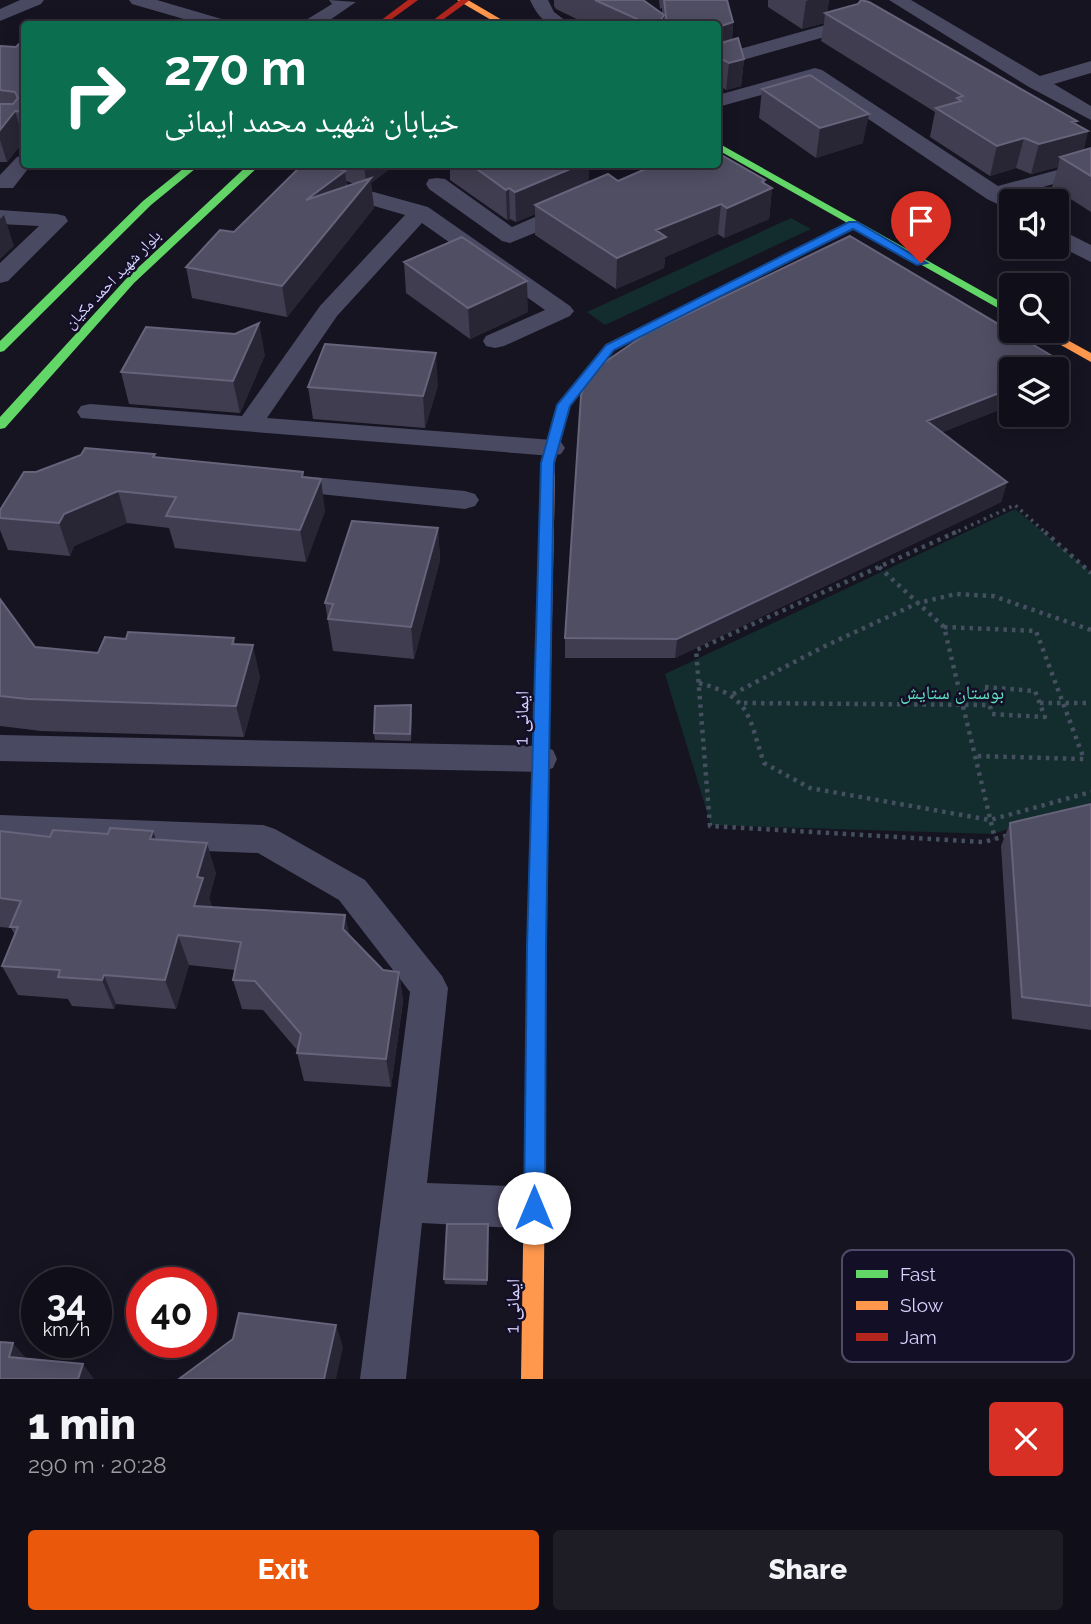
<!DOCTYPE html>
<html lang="en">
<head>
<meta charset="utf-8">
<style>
  body { margin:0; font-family:Raleway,"Noto Naskh Arabic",sans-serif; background:#1e1d26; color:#f1f3f6; height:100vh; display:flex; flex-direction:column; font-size:26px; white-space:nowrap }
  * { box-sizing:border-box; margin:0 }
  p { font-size:23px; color:#9c9ca2 }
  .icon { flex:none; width:38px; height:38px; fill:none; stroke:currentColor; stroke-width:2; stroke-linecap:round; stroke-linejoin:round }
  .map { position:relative; height:1379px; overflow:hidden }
  .details { display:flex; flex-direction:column; background:#100f19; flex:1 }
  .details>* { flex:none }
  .hud { position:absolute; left:21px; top:21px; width:700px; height:147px; border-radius:7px; box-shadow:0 4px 18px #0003,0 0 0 2px #302f38; background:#0b6e4f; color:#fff; overflow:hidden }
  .controls { position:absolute; left:999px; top:189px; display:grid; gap:14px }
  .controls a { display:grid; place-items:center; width:70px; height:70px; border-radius:7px; background:#100f19; box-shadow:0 4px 18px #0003,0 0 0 2px #302f38; font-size:35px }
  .speed { position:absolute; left:21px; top:1267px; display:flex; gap:14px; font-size:35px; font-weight:700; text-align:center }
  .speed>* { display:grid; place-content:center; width:91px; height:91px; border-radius:50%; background:#100f19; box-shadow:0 4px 18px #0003,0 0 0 2px #302f38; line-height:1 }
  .speed small { font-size:18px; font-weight:400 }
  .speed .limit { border:10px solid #d22; background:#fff; color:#111 }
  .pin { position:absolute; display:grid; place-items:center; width:60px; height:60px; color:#fff; margin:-72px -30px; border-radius:50% 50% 50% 0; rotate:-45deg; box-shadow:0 0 7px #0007 }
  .pin .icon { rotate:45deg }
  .me { position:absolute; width:77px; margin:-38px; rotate:0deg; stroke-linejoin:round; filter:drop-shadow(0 0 5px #0008) }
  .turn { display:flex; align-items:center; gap:24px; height:147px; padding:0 28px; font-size:32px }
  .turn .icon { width:91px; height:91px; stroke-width:2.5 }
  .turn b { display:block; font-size:49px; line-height:60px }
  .round { display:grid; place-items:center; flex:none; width:74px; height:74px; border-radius:7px; background:#1e1d26 }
  .headline { display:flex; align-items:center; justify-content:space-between; height:119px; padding:0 28px }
  h1 { font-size:42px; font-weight:800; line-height:52px }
  .cta { display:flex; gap:14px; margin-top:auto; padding:14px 28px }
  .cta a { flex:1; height:80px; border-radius:7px; background:#ea580c; color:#fff; font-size:28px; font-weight:800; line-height:80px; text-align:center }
  .cta a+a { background:#1e1d26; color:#f1f3f6 }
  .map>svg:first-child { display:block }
  .green { fill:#132c2d }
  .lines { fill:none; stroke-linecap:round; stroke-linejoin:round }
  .path-far1 { stroke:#44505f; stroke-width:3.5; stroke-dasharray:2.5 4.5; stroke-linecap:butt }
  .path { stroke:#44505f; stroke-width:4.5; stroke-dasharray:3.5 5; stroke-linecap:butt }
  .street { fill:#4a4962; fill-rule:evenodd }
  .fast { fill:#63d668; fill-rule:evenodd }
  .slow { fill:#ff974d; fill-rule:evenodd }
  .jam { fill:#b3261e; fill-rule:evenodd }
  .wall { fill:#403d50; fill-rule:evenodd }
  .shaded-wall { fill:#282635 }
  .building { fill:#504e63; stroke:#66637b; stroke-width:2 }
  .route { fill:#1a73e8; stroke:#114b97; stroke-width:2 }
  .labels { text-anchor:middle; stroke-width:5; stroke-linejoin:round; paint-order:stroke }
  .far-street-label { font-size:16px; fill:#d9d4ff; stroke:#130f26 }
  .park-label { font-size:19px; fill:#5fe0c0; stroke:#130f26 }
  .street-label { font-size:19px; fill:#d9d4ff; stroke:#130f26 }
  .key { fill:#130f26; stroke:#4e4a67; stroke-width:2 }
  .key-label { font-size:19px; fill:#d9d4ff }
</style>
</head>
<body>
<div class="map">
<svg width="1091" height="1379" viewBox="0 0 1091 1379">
  <rect width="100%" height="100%" fill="#161421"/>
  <path class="green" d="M 791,218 L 811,229 L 605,325 L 587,312 Z
    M 1015,509 L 1091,572 L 1091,803 L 993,834 L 711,825 L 665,674 Z"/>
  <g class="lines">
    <path class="path-far1" d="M 952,534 L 1015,505 L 1047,534"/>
    <path class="path" d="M 956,532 L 696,650 L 710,826 L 984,842 L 1009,835
      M 1045,532 L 1091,573
      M 879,567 L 944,627 L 995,839
      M 944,627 L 1036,631 L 1084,759 L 975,756
      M 699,683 C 752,697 748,717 764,763 L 810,788 L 990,820 L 1091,792
      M 985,687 L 1035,691 L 1045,717 L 992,714 Z
      M 733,694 L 825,646 L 918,603 L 956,594 L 993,596 L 1091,630
      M 744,703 L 990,705
      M 1040,703 L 1091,703"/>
    <path class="street" d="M 20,0 L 44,0 L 41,4 L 0,21 L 0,9 Z
      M 129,0 L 157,0 L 225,20 L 228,24 L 201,24 L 132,4 Z
      M 329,0 L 356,2 L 324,24 L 303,24 L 306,20 L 332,4 Z
      M 530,0 L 548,0 L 554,12 L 570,24 C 547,26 540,21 530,0 Z
      M 889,0 L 911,0 L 1040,76 L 1091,61 L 1091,73 L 1054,84 L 1091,106 L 1091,120 L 1029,87 Z
      M 847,19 L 856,25 L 853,29 L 718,67 L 718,55 Z
      M 815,68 L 822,70 L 998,186 L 1083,163 L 1091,164 L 1091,173 L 1013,196 L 1020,201 L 1012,201 L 1012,211 L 987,199 L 812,81 L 718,107 L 718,95 Z
      M 24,155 L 24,164 L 31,165 L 13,188 L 0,188 L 0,175 L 17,157 Z
      M 437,178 L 445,179 L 512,227 L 565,204 L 581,204 L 584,209 L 581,214 L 510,243 L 502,241 L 429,189 L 426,184 L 429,179 Z
      M 334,181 L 428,207 L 570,306 L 574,311 L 570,316 L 504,346 L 495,348 L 486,346 L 483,341 L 486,336 L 545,310 L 422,223 L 337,316 L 267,418 L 552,440 L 561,442 L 565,448 L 561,454 L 552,456 L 81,418 L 77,412 L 81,406 L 90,404 L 242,416 L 320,306 L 405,215 L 326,192 L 323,187 L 326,182 Z
      M 0,210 L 57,214 L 65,216 L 68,221 L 8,281 L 0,283 L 0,263 L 39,226 L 0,224 Z
      M 1057,228 L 1091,245 L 1091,262 L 1057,245 Z
      M 281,474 L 465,491 L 475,494 L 479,500 L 475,506 L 465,509 L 271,489 L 267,483 L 271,477 Z
      M 0,735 L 541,746 L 553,750 L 557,759 L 553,768 L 541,772 L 0,761 Z
      M 0,815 L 263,825 L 275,829 L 365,880 L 442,976 L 448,988 L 427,1183 L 534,1187 L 549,1193 L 555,1208 L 549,1223 L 534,1229 L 422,1223 L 406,1379 L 360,1379 L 410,992 L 339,900 L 258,853 L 0,843 Z"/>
    <path class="fast" d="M 718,143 L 1012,308 L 1012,316 L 718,150 Z
      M 189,164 L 201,164 L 151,205 L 4,351 L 0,352 L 0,341 L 143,201 Z
      M 249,164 L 261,164 L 134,283 L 5,428 L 0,429 L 0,417 L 126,279 Z"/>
    <path class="slow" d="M 457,0 L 468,0 L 509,24 L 498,24 Z
      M 853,222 L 859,225 L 857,227 L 701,306 L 693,306 L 691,303 Z
      M 1036,331 L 1051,331 L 1091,353 L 1091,362 Z
      M 548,469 L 555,473 L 548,815 L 546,820 L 540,822 L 534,820 L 532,815 L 541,473 Z
      M 536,1046 L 543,1049 L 546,1055 L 543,1379 L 521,1379 L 526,1055 L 529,1049 Z"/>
    <path class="jam" d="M 408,0 L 418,0 L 385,24 L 376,24 Z
      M 460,0 L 470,0 L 437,24 L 428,24 Z
      M 697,299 L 701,300 L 701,306 L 614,350 L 570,407 L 555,463 L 555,473 L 548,477 L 543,476 L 541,463 L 558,406 L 606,344 Z
      M 540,808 L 546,810 L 548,815 L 546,1055 L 543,1061 L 536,1064 L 529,1061 L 526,1055 L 532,815 L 534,810 Z"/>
  </g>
  <path class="wall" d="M 554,0 L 643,0 L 662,13 L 662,8 L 660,9 L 659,0 L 727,0 L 733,22 L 732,40 L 744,59 L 741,86 L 726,90 L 718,85 L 718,24 L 587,24 L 556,9 L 554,6 Z
    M 768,0 L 829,0 L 827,12 L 1077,121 L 1076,124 L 1088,131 L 1083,151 L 1091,148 L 1091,212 L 1052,187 L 1058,167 L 1031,174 L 1016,168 L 990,176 L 930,137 L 935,112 L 821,41 L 824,23 L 802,29 L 768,7 Z
    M 24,44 L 24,141 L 7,162 L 0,162 L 0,46 L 16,47 Z
    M 762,89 L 863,143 L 816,158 L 759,118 Z
    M 325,164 L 396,164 L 371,183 L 374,208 L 287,317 L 192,298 L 186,267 L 234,232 ZM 346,181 L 355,184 L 347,186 Z
    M 450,164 L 589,164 L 588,183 L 618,181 L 765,180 L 765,184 L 772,188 L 769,219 L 724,238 L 718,234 L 665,257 L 664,268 L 616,289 L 535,235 L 535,214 L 516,222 L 510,219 L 507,220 L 450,180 Z
    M 850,236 L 1069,366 L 1063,385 L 1057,387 L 1057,369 L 1012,369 L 1012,405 L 942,432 L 1007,482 L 1001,502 L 675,658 L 565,658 L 565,638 L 581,396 L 583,389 L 602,364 L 646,334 Z
    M 404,262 L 528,312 L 470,339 L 406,293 Z
    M 265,355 L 240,413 L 129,404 L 121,372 Z
    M 438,385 L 425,428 L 313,419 L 308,387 Z
    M 81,455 L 156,458 L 304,477 L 325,511 L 306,562 L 175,548 L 169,528 L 127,523 L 74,546 L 70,556 L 8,550 L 0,530 L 0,510 L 36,472 Z
    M 438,528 L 440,560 L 414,659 L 333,651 L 325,603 Z
    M 0,599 L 35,647 L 98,653 L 126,639 L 234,638 L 235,644 L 260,677 L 244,737 L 41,731 L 0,726 Z
    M 412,712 L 411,741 L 375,740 L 374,733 Z
    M 1091,804 L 1091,1030 L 1012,1019 L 1001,846 L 1010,823 Z
    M 0,831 L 50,837 L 108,834 L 153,831 L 156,839 L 216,873 L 209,898 L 212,907 L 345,915 L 349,935 L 383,970 L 399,972 L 403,1001 L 391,1087 L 304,1081 L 297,1053 L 297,1050 L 263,1010 L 242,1009 L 233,980 L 235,970 L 189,965 L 176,1009 L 116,1004 L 114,1009 L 72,1006 L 68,999 L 18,995 L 2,966 L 15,935 L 11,928 L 0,927 Z
    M 488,1224 L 487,1285 L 445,1284 L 444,1279 Z"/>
  <path class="shaded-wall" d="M 809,0 L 829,0 L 827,14 L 825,13 L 824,23 L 802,29 L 806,1 Z
    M 664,15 L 664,24 L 658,24 Z
    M 733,22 L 731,49 L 718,53 L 718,27 Z
    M 744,59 L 741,86 L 726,90 L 729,63 Z
    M 15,111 L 24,141 L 7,162 L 0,140 L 0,130 Z
    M 869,114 L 863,143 L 816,158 L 820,128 Z
    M 1077,121 L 1073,136 L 1088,131 L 1080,161 L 1060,157 L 1058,167 L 1031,174 L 1039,144 L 1072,122 Z
    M 1024,138 L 1016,168 L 990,176 L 997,146 Z
    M 364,164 L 396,164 L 371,183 L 374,208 L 287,317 L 282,286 L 366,184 Z
    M 582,164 L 589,164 L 588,192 L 535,205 L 535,214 L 516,222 L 515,192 Z
    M 345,171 L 348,201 L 306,200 Z
    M 765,180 L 764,192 L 772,188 L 769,219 L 724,238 L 727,208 Z
    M 509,188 L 510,219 L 507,220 L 506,190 Z
    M 721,204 L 718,234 L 665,257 L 664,268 L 616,289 L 617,258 L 656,230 Z
    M 4,215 L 14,246 L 0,259 L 0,219 Z
    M 527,281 L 528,312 L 470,339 L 468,308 Z
    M 259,323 L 265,355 L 240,413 L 233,381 Z
    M 436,353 L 438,385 L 425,428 L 423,396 Z
    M 1069,366 L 1063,385 L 1057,387 L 1057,371 Z
    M 1012,388 L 1012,405 L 923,440 L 927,421 Z
    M 321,479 L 325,511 L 306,562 L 300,530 Z
    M 1007,482 L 1001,502 L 675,658 L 677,639 Z
    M 118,491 L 127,523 L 74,546 L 70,556 L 59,523 L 64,514 Z
    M 438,528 L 440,560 L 414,659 L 411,627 Z
    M 253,645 L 260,677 L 244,737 L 236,706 Z
    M 153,831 L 163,861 L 150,839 Z
    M 207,843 L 216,873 L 209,898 L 212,908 L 194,906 L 197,877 Z
    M 345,915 L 351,945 L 343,929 Z
    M 178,935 L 189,965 L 176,1009 L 165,980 Z
    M 399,972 L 403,1001 L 391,1087 L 386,1059 Z
    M 104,975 L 116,1004 L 114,1009 L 102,980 Z
    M 336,1325 L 343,1347 L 336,1379 L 324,1379 Z
    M 13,1343 L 32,1365 L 9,1357 Z
    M 83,1364 L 94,1379 L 78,1379 Z"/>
  <path class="building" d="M 595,0 L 643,0 L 664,15 L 658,24 L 648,24 Z
    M 664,0 L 727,0 L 733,22 L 718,27 L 718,40 L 721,43 L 738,38 L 744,59 L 729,63 L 718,57 L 718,24 L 667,24 Z
    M 861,0 L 869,2 L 1077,121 L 1072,122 L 1088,131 L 1039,144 L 1024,138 L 997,146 L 936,108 L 961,101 L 957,98 L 963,96 L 825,13 L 858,4 Z
    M 19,44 L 24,44 L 24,112 L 15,111 L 0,130 L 0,104 L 13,104 L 18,98 L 15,92 L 0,90 L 0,46 L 16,47 Z
    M 810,75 L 869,114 L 820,128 L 762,89 Z
    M 1091,148 L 1091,176 L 1060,157 Z
    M 718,153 L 765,180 L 762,182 L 772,188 L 727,208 L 721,204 L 656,230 L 666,237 L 617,258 L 535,205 L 608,174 L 618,181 L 657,164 L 718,164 Z
    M 303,164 L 323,164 L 345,171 L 306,200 L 371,178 L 282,286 L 186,267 L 220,230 L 234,232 Z
    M 470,164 L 582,164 L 515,192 L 509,188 L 506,190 Z
    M 850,236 L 1069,366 L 1057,371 L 1057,369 L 1012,369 L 1012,388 L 927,421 L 1007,482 L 677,639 L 565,638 L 581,396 L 583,389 L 602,364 L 646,334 Z
    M 462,237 L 527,281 L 468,308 L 404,262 Z
    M 259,323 L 233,381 L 121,372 L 146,327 L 235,334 Z
    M 325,344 L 436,353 L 423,396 L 308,387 Z
    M 85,448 L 155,454 L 153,457 L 303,472 L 302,477 L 321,479 L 300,530 L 166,516 L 176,497 L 118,491 L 64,514 L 59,523 L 0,518 L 0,510 L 24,472 L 36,472 L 81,455 Z
    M 352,521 L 438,528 L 411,627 L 328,619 L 333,604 L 325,603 Z
    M 0,599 L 35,647 L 98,653 L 105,637 L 126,639 L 128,632 L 234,638 L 232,644 L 253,645 L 236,706 L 28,699 L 0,696 Z
    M 411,705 L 410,734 L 374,733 L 375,706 Z
    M 1091,804 L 1091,1006 L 1022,997 L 1010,823 Z
    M 110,828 L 153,831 L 150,839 L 207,843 L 197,877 L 203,878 L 194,906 L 345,915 L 343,929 L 383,970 L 399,972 L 386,1059 L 297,1053 L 301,1034 L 255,981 L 233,980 L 241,942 L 178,935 L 165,980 L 104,975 L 102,980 L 58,977 L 60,970 L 2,966 L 18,927 L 10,927 L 21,901 L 0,898 L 0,831 L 50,837 L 53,830 L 108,834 Z
    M 447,1224 L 488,1224 L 487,1280 L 444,1279 Z
    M 239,1313 L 336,1325 L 324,1379 L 179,1379 L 233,1339 Z
    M 0,1342 L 13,1343 L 9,1357 L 83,1364 L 78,1379 L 0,1379 Z"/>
  <path class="route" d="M 849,222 L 857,222 L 927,263 L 917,265 L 853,229 L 614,350 L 570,406 L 554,463 L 546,946 L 545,1208 L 542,1215 L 534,1218 L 527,1215 L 524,1208 L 527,946 L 541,463 L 557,405 L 606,345 Z"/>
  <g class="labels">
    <g class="far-street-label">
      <text transform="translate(112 279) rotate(-46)" y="6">بلوار شهید احمد مکیان</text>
    </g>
    <g class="park-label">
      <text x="952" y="699">بوستان ستایش</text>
    </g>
    <g class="street-label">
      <text transform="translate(521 718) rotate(-89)" y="7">ایمانی 1</text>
      <text transform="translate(512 1306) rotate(-89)" y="7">ایمانی 1</text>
    </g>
  </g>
  <rect x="842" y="1250" width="232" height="112" rx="10" class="key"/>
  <rect x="856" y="1270" width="32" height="8" fill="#63d668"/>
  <rect x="856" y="1301" width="32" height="9" fill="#ff974d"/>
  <rect x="856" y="1333" width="32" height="8" fill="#b3261e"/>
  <g class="key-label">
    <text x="900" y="1281">Fast</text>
    <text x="900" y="1312">Slow</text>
    <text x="900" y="1344">Jam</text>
  </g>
</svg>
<div class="controls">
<a><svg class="icon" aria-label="sound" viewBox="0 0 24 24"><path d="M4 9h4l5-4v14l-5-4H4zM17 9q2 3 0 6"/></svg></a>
<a><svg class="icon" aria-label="search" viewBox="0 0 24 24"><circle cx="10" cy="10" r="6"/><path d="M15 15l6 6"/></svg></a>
<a><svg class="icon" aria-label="layers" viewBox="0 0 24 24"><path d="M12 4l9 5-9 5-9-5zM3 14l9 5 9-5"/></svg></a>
</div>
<div class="speed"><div>34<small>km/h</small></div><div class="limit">40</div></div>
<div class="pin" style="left:921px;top:263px;background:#d93025"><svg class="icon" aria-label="arrive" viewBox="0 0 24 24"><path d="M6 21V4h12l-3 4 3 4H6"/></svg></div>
<svg class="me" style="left:534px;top:1208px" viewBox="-20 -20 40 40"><circle r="19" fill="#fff"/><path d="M0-13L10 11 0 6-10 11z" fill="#1a73e8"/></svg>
<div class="hud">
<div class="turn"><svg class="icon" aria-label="right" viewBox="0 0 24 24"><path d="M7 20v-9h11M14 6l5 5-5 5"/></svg><div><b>270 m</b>خیابان شهید محمد ایمانی</div></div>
</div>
</div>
<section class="details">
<div class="headline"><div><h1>1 min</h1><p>290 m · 20:28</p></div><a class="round" style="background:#d93025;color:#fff"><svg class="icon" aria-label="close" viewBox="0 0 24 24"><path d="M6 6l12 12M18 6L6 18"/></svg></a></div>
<div class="cta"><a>Exit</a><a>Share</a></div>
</section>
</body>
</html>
